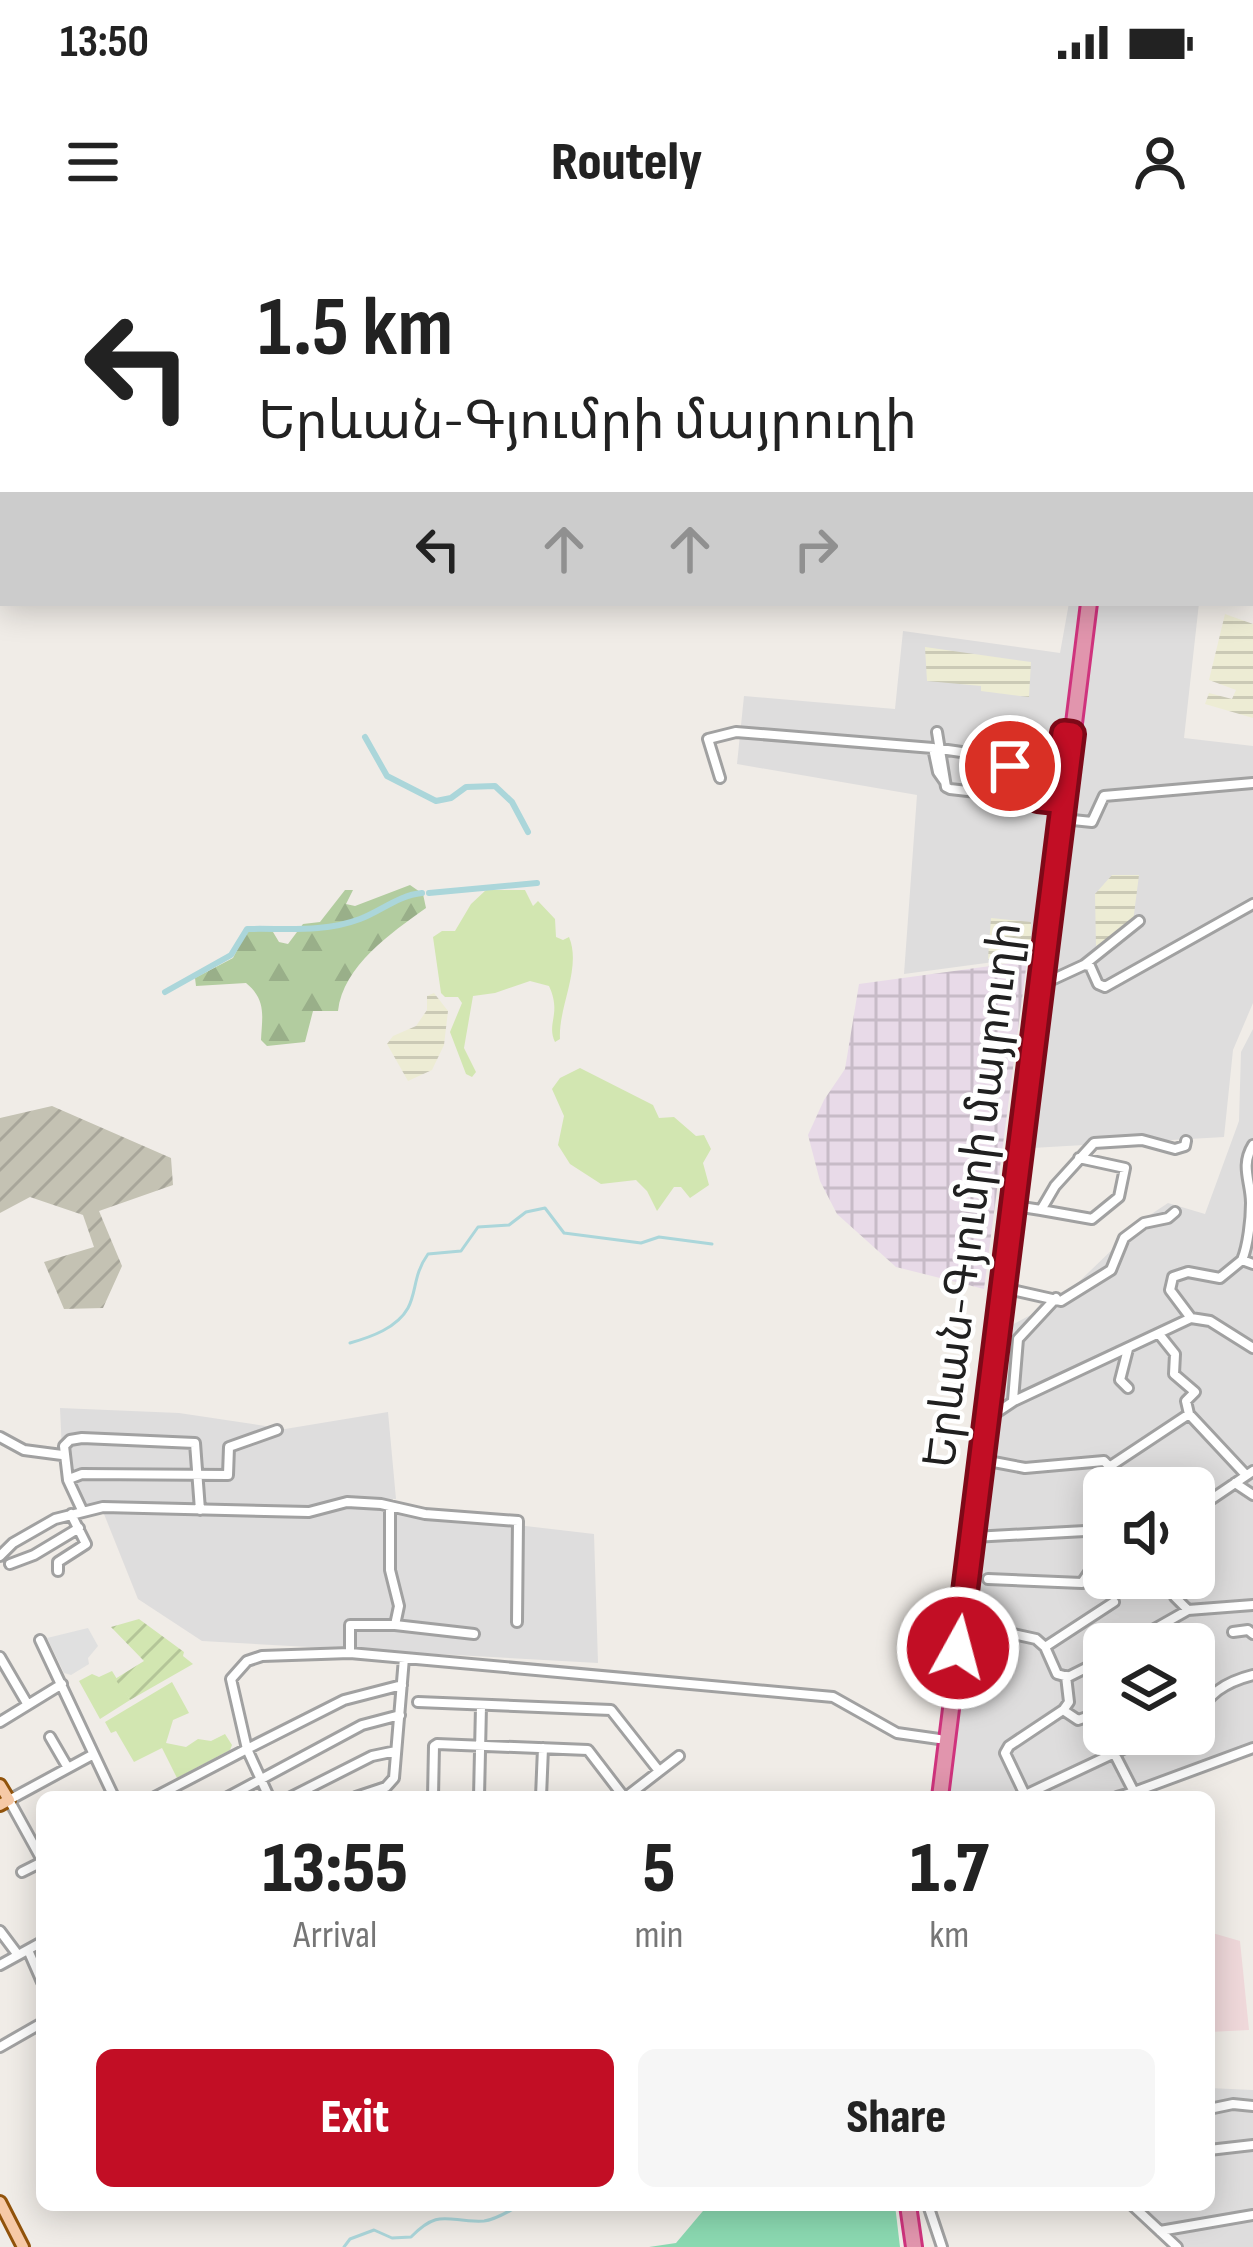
<!DOCTYPE html>
<html lang="en">
<head>
<meta charset="utf-8">
<style>
  body { margin:0; font-family:"Sofia Sans Condensed","Noto Sans Armenian",sans-serif; background:#f6f6f6; color:#222; height:100vh; display:flex; flex-direction:column; font-size:45px; white-space:nowrap }
  * { box-sizing:border-box; margin:0 }
  p { font-size:39px; color:#767676 }
  .icon { flex:none; width:66px; height:66px; fill:none; stroke:currentColor; stroke-width:2; stroke-linecap:round; stroke-linejoin:round }
  .map { position:relative; flex:1; overflow:hidden }
  .details { position:absolute; left:36px; top:1551px; width:1179px; height:420px; display:flex; flex-direction:column; background:#fff; border-radius:18px; box-shadow:0 6px 30px #0003 }
  .details>* { flex:none }
  .hud { position:absolute; left:0px; top:0px; width:1254px; height:366px; box-shadow:0 6px 30px #0003; background:#fff; color:#222; overflow:hidden }
  .controls { position:absolute; left:1083px; top:1227px; display:grid; gap:24px }
  .controls a { display:grid; place-items:center; width:132px; height:132px; border-radius:18px; background:#fff; box-shadow:0 6px 30px #0003; font-size:60px }
  .pin { position:absolute; display:grid; place-items:center; width:102px; height:102px; color:#fff; margin:-51px; border:6px solid #fff; border-radius:50%; box-shadow:0 3px 12px #0007 }
  .me { position:absolute; width:132px; margin:-66px; rotate:7deg; stroke-linejoin:round; filter:drop-shadow(0 0 9px #0008) }
  .turn { display:flex; align-items:center; gap:42px; height:252px; padding:0 60px; font-size:54px }
  .turn .icon { width:156px; height:156px; stroke-width:2.5 }
  .turn b { display:block; font-size:84px; line-height:102px }
  .lanes { display:flex; align-items:center; height:114px; padding:0 60px; background:#0003; justify-content:center; gap:60px; direction:ltr }
  .lanes .off { opacity:.35 }
  .eta { display:flex; justify-content:space-evenly; align-items:center; height:204px; text-align:center }
  .eta b { font-size:72px; font-weight:800; line-height:84px }
  .action { display:flex; gap:24px; margin-top:auto; padding:24px 60px }
  .action a { flex:1; height:138px; border-radius:18px; background:#c20e25; color:#fff; font-size:48px; font-weight:800; line-height:138px; text-align:center }
  .action a+a { background:#f6f6f6; color:#222 }
  .status { display:flex; justify-content:space-between; align-items:center; height:84px; padding:0 60px; background:#fff; direction:ltr }
  .status svg { height:33px; fill:currentColor }
  header { display:flex; justify-content:space-between; align-items:center; height:156px; padding:0 60px; background:#fff; font-size:54px; font-weight:800 }
  .map>svg:first-child { display:block }
  .residential { fill:#dedddd; fill-rule:evenodd }
  .commercial { fill:#efd8da }
  .industrial { fill:url(#industrial-grid) }
  .construction { fill:url(#construction-furrows) }
  .farmland { fill:url(#farmland-rules) }
  .grass { fill:#d2e6b1 }
  .forest { fill:url(#forest-firs) }
  .garden { fill:url(#garden-furrows) }
  .pitch { fill:#8bd9b1 }
  .parking { fill:#e0e0e0 }
  .lines { fill:none; stroke-linecap:round; stroke-linejoin:round }
  .stream { stroke:#abd6da; stroke-width:3 }
  .canal { stroke:#abd6da; stroke-width:6 }
  .minor-casing { stroke:#a1a1a1; stroke-width:14 }
  .major-casing { stroke:#91530b; stroke-width:16 }
  .highway-casing { stroke:#cf337d; stroke-width:20 }
  .minor { stroke:#fff; stroke-width:8 }
  .major { stroke:#f6c9a6; stroke-width:10 }
  .highway { stroke:#e195ad; stroke-width:14 }
  .route-casing { stroke:#7e0918; stroke-width:30 }
  .route { stroke:#c20e25; stroke-width:21 }
  .labels { text-anchor:middle; stroke-width:9; stroke-linejoin:round; paint-order:stroke }
  .street-label { font-size:45px; fill:#202020; stroke:#fff }
</style>
</head>
<body>
<div class="status"><b>13:50</b><svg viewBox="0 0 49 12"><path d="M0 12V9h3v3zM5 12V6h3v6zM10 12V3h3v9zM15 12V0h3v12zM26 1h20v11H26zM47 4h2v5h-2z"/></svg></div>
<header><svg class="icon" aria-label="menu" viewBox="0 0 24 24"><path d="M4 6h16M4 12h16M4 18h16"/></svg>Routely<svg class="icon" aria-label="person" viewBox="0 0 24 24"><circle cx="12" cy="8" r="4"/><path d="M4 21q1-7 8-7t8 7"/></svg></header>
<div class="map">
<svg width="1253" height="2007" viewBox="0 0 1253 2007">
  <defs>
    <pattern id="industrial-grid" width="8" height="8" patternUnits="userSpaceOnUse" patternTransform="scale(3)"><rect width="8" height="8" fill="#e8dae8"/><path d="M0 4h8M4 0v8" fill="none" stroke="#c7bbc7"/></pattern>
    <pattern id="construction-furrows" width="10" height="10" patternUnits="userSpaceOnUse" patternTransform="scale(3)"><rect width="10" height="10" fill="#c4c2b3"/><path d="M-1 1l2-2M0 10L10 0M9 11l2-2" fill="none" stroke="#a8a69a"/></pattern>
    <pattern id="farmland-rules" width="6" height="5" patternUnits="userSpaceOnUse" patternTransform="scale(3)"><rect width="6" height="5" fill="#edecd4"/><path d="M0 2.5h6" fill="none" stroke="#cbcab6"/></pattern>
    <pattern id="forest-firs" width="22" height="20" patternUnits="userSpaceOnUse" patternTransform="scale(3)"><rect width="22" height="20" fill="#b2cc9f"/><path d="M5 1l3.5 6h-7zM16 11l3.5 6h-7z" fill="#99af89"/></pattern>
    <pattern id="garden-furrows" width="10" height="10" patternUnits="userSpaceOnUse" patternTransform="scale(3)"><rect width="10" height="10" fill="#d2e6b1"/><path d="M-1 1l2-2M0 10L10 0M9 11l2-2" fill="none" stroke="#b4c598"/></pattern>
  </defs>
  <rect width="100%" height="100%" fill="#f0ece7"/>
  <path class="residential" d="M 1069,363 L 1199,363 L 1184,498 L 1253,506 L 1253,763 L 1233,810 L 1224,897 L 1032,908 L 1053,714 L 904,734 L 917,555 L 737,524 L 744,456 L 895,469 L 903,391 L 1060,413 Z
    M 1253,789 L 1253,1513 L 1129,1557 L 949,1557 L 977,1303 L 1008,1087 L 1061,1059 L 1144,979 L 1168,963 L 1205,974 L 1239,881 L 1241,812 ZM 1104,1248 L 1194,1248 L 1194,1338 L 1104,1338 ZM 1104,1404 L 1194,1404 L 1194,1494 L 1104,1494 Z
    M 60,1168 L 179,1173 L 285,1189 L 388,1172 L 396,1259 L 345,1258 L 307,1269 L 76,1269 L 63,1233 Z
    M 346,1265 L 594,1294 L 598,1423 L 202,1401 L 138,1359 L 102,1269 L 311,1276 Z
    M 1209,1848 L 1253,1850 L 1253,2007 L 1173,2007 L 1136,1965 L 1209,1965 Z"/>
  <path class="commercial" d="M 1209,1692 L 1240,1701 L 1249,1790 L 1209,1792 Z"/>
  <path class="industrial" d="M 1027,721 L 984,1049 L 896,1027 L 837,974 L 820,941 L 808,895 L 824,860 L 845,829 L 859,744 Z"/>
  <path class="construction" d="M 52,866 L 171,918 L 173,945 L 99,971 L 122,1026 L 103,1068 L 64,1069 L 44,1022 L 94,1007 L 83,975 L 30,957 L 0,973 L 0,878 Z"/>
  <path class="farmland" d="M 1225,374 L 1253,384 L 1253,478 L 1205,464 L 1209,453 L 1232,459 L 1236,450 L 1209,440 Z
    M 925,407 L 1031,422 L 1029,457 L 981,451 L 981,446 L 927,441 Z
    M 1112,635 L 1139,635 L 1133,682 L 1096,706 L 1095,654 Z
    M 991,678 L 1031,682 L 1031,713 L 988,719 Z
    M 434,753 L 448,771 L 444,805 L 432,830 L 408,841 L 387,804 L 393,796 L 416,786 L 427,770 L 427,756 Z"/>
  <path class="grass" d="M 486,650 L 525,650 L 533,666 L 538,661 L 555,679 L 556,697 L 563,700 L 569,697 C 582,728 558,767 560,799 L 555,802 C 546,783 562,774 549,746 L 530,741 L 495,753 L 473,756 L 464,808 L 476,832 L 472,837 L 466,834 L 450,792 L 462,763 L 458,757 L 445,757 L 441,753 L 433,697 L 442,691 L 455,691 L 471,664 Z
    M 580,828 L 653,865 L 659,878 L 674,877 L 696,896 L 704,895 L 711,909 L 703,923 L 709,945 L 690,958 L 681,947 L 674,947 L 657,971 L 647,951 L 636,940 L 601,944 L 570,924 L 558,905 L 564,876 L 552,849 L 560,838 Z
    M 112,1431 L 130,1460 L 100,1479 L 79,1441 L 92,1434 L 99,1437 Z
    M 172,1442 L 189,1473 L 173,1480 L 166,1503 L 186,1507 L 198,1499 L 211,1501 L 225,1494 L 232,1505 L 230,1510 L 177,1538 L 162,1508 L 134,1522 L 116,1491 L 111,1493 L 105,1482 Z"/>
  <path class="forest" d="M 410,645 L 423,654 L 426,668 C 391,693 343,726 338,771 L 313,771 L 305,802 L 267,806 L 261,800 C 262,777 267,760 246,743 L 196,746 L 195,738 L 233,718 L 248,688 L 270,687 L 279,702 L 288,704 L 303,684 L 320,682 L 345,650 L 353,650 L 346,664 L 355,666 Z"/>
  <path class="garden" d="M 139,1379 L 184,1412 L 183,1416 L 193,1424 L 130,1460 L 115,1439 L 144,1421 L 111,1387 Z"/>
  <path class="pitch" d="M 708,1965 L 895,1965 L 900,2007 L 649,2007 L 676,2003 Z"/>
  <path class="parking" d="M 88,1388 L 98,1406 L 88,1418 L 89,1424 L 71,1435 L 64,1433 L 47,1398 Z"/>
  <g class="lines">
    <path class="stream" d="M 350,1103 C 371,1097 397,1088 408,1068 C 417,1051 413,1035 428,1014 L 461,1011 L 478,987 L 509,985 L 526,972 L 545,968 L 564,993 L 641,1003 L 659,997 L 712,1004
      M 344,2007 L 350,1999 L 374,1990 L 392,1998 L 411,1997 C 440,1967 448,1983 484,1981 C 496,1980 510,1970 521,1965"/>
    <path class="canal" d="M 365,497 L 387,536 L 436,561 L 451,558 L 466,547 L 495,546 L 512,562 L 528,592
      M 429,653 L 537,643
      M 165,752 L 231,715 L 247,689 C 286,688 323,693 360,679 C 381,671 399,655 422,653"/>
    <defs>
      <path id="minor" d="M 126,0 L 127,3
        M 195,0 L 196,3
        M 264,0 L 265,3
        M 301,0 L 302,3
        M 1087,0 L 1094,3
        M 937,492 L 946,547 L 950,549 L 1056,561
        M 938,509 C 977,513 1021,519 1038,558
        M 720,538 L 708,499 L 736,492 L 933,508 L 938,532 L 945,542
        M 1063,579 L 1092,582 L 1104,556 L 1253,543
        M 1084,725 L 1090,726 L 1098,744 L 1105,747 L 1253,664
        M 1045,743 L 1084,725 L 1139,681
        M 1015,966 L 1041,970 L 1055,946 L 1094,903 L 1142,900 L 1175,909 L 1185,906 L 1186,901
        M 1041,970 L 1092,979 L 1119,957 L 1125,928 L 1079,918
        M 1242,1020 C 1248,1006 1251,979 1251,963 C 1251,942 1240,926 1253,905
        M 1003,1048 L 1061,1061 L 1111,1030 L 1124,998 L 1144,983 L 1168,978 L 1175,972
        M 1191,1078 L 1170,1050 L 1173,1037 L 1188,1032 L 1220,1038 L 1242,1020 L 1253,1024
        M 1159,1094 L 1175,1114 L 1174,1134 L 1195,1152 L 1186,1161 L 1189,1174 L 1246,1235
        M 1128,1148 L 1120,1140 L 1128,1109
        M 1013,1160 L 1018,1099 L 1056,1058
        M 987,1179 L 1014,1161 L 1191,1078 L 1210,1081 L 1253,1108
        M 0,1197 L 24,1210 L 62,1215
        M 983,1220 L 1025,1228 L 1104,1221 L 1130,1248
        M 1109,1227 L 1189,1174
        M 69,1239 L 82,1234 L 228,1235 L 229,1207 L 277,1190
        M 1235,1243 L 1253,1255
        M 390,1266 L 390,1330 L 399,1366 L 395,1385
        M 82,1270 L 68,1240 L 64,1206 L 70,1200 L 82,1198 L 195,1203 L 200,1270
        M 1194,1271 L 1253,1231
        M 1194,1275 L 1204,1287 L 1194,1320
        M 973,1297 L 1104,1290
        M 0,1316 L 13,1303 L 55,1279 L 103,1267 L 309,1272 L 347,1262 L 381,1264 L 425,1274 L 518,1281 L 517,1382
        M 10,1324 L 34,1315 L 79,1288
        M 58,1331 L 58,1322 L 86,1304 L 71,1274
        M 1174,1338 L 1175,1357 L 1188,1370
        M 988,1339 L 1082,1343 L 1104,1310
        M 962,1383 L 1036,1399 L 1045,1407 L 1057,1434 L 1068,1437 L 1104,1419
        M 1233,1392 L 1248,1390 L 1253,1394
        M 40,1400 L 114,1557
        M 1128,1404 L 1188,1370 L 1253,1365
        M 1045,1407 L 1114,1362
        M 350,1413 L 350,1385 L 395,1385 L 474,1394
        M 0,1417 L 28,1465
        M 418,1462 L 611,1470 L 659,1531
        M 1064,1469 L 1069,1462 L 1066,1436
        M 1194,1481 C 1207,1454 1225,1442 1253,1435
        M 0,1482 L 62,1444
        M 50,1497 L 68,1528
        M 1115,1515 L 1134,1552 L 1253,1508
        M 1025,1555 L 1005,1513 L 1009,1506 L 1063,1470 L 1078,1480 L 1104,1471
        M 1023,1556 L 1155,1494
        M 155,1557 L 247,1509 L 231,1439 L 247,1421 L 262,1416 L 350,1413 L 833,1457 L 897,1493 L 939,1499
        M 228,1557 L 362,1485 L 400,1475
        M 269,1557 L 247,1509 L 344,1460 L 402,1445
        M 291,1557 L 372,1516 L 396,1511
        M 356,1557 L 386,1547 L 394,1538 L 404,1418
        M 433,1557 L 434,1506 L 437,1504 L 588,1510 L 624,1557
        M 479,1557 L 481,1466
        M 541,1557 L 543,1508
        M 626,1557 L 679,1516
        M 1117,1557 L 1134,1552
        M 42,1620 L 9,1560 L 92,1515
        M 22,1632 L 42,1622
        M 0,1691 L 18,1715
        M 28,1710 L 42,1742
        M 0,1725 L 42,1702
        M 0,1807 L 42,1783
        M 1209,1869 L 1233,1864 L 1253,1866
        M 1209,1910 L 1253,1905
        M 928,1965 L 942,2007
        M 1132,1965 L 1177,2007
        M 1160,1991 L 1253,1975"/>
      <path id="major" d="M 0,1545 L 9,1560 L 0,1565
        M 0,1962 L 23,2007"/>
      <path id="highway" d="M 1142,3 L 1143,0
        M 940,1557 L 1089,363
        M 908,1965 L 914,2007"/>
    </defs>
    <use href="#minor" class="minor-casing"/>
    <use href="#major" class="major-casing"/>
    <use href="#highway" class="highway-casing"/>
    <use href="#minor" class="minor"/>
    <use href="#major" class="major"/>
    <use href="#highway" class="highway"/>
  </g>
  <g class="lines">
    <defs>
      <path id="route" d="M 958,1408 L 1072,494 L 1064,493 L 1056,561 L 1038,559 L 1031,543 L 1010,526"/>
    </defs>
    <use href="#route" class="route-casing"/>
    <use href="#route" class="route"/>
  </g>
  <g class="labels">
    <g class="street-label">
      <text transform="translate(971 955) rotate(-83)" y="16">Երևան-Գյումրի մայրուղի</text>
    </g>
  </g>
</svg>
<div class="controls">
<a><svg class="icon" aria-label="sound" viewBox="0 0 24 24"><path d="M4 9h4l5-4v14l-5-4H4zM17 9q2 3 0 6"/></svg></a>
<a><svg class="icon" aria-label="layers" viewBox="0 0 24 24"><path d="M12 4l9 5-9 5-9-5zM3 14l9 5 9-5"/></svg></a>
</div>
<div class="pin" style="left:1010px;top:526px;background:#d93025"><svg class="icon" aria-label="arrive" viewBox="0 0 24 24"><path d="M6 21V4h12l-3 4 3 4H6"/></svg></div>
<svg class="me" style="left:958px;top:1408px" viewBox="-20 -20 40 40"><circle r="17" fill="#c20e25" stroke="#fff" stroke-width="3"/><path d="M0-11L8 9 0 5-8 9z" fill="#fff"/></svg>
<div class="hud">
<div class="turn"><svg class="icon" aria-label="left" viewBox="0 0 24 24"><path d="M17 20v-9H6M10 6l-5 5 5 5"/></svg><div><b>1.5 km</b>Երևան-Գյումրի մայրուղի</div></div>
<div class="lanes"><svg class="icon" aria-label="left" viewBox="0 0 24 24"><path d="M17 20v-9H6M10 6l-5 5 5 5"/></svg><svg class="icon off" aria-label="ahead" viewBox="0 0 24 24"><path d="M12 20V5M6 11l6-6 6 6"/></svg><svg class="icon off" aria-label="ahead" viewBox="0 0 24 24"><path d="M12 20V5M6 11l6-6 6 6"/></svg><svg class="icon off" aria-label="right" viewBox="0 0 24 24"><path d="M7 20v-9h11M14 6l5 5-5 5"/></svg></div>
</div>
<section class="details">
<div class="eta">
<div><b>13:55</b><p>Arrival</p></div>
<div><b>5</b><p>min</p></div>
<div><b>1.7</b><p>km</p></div>
</div>
<div class="action"><a>Exit</a><a>Share</a></div>
</section>
</div>
</body>
</html>
